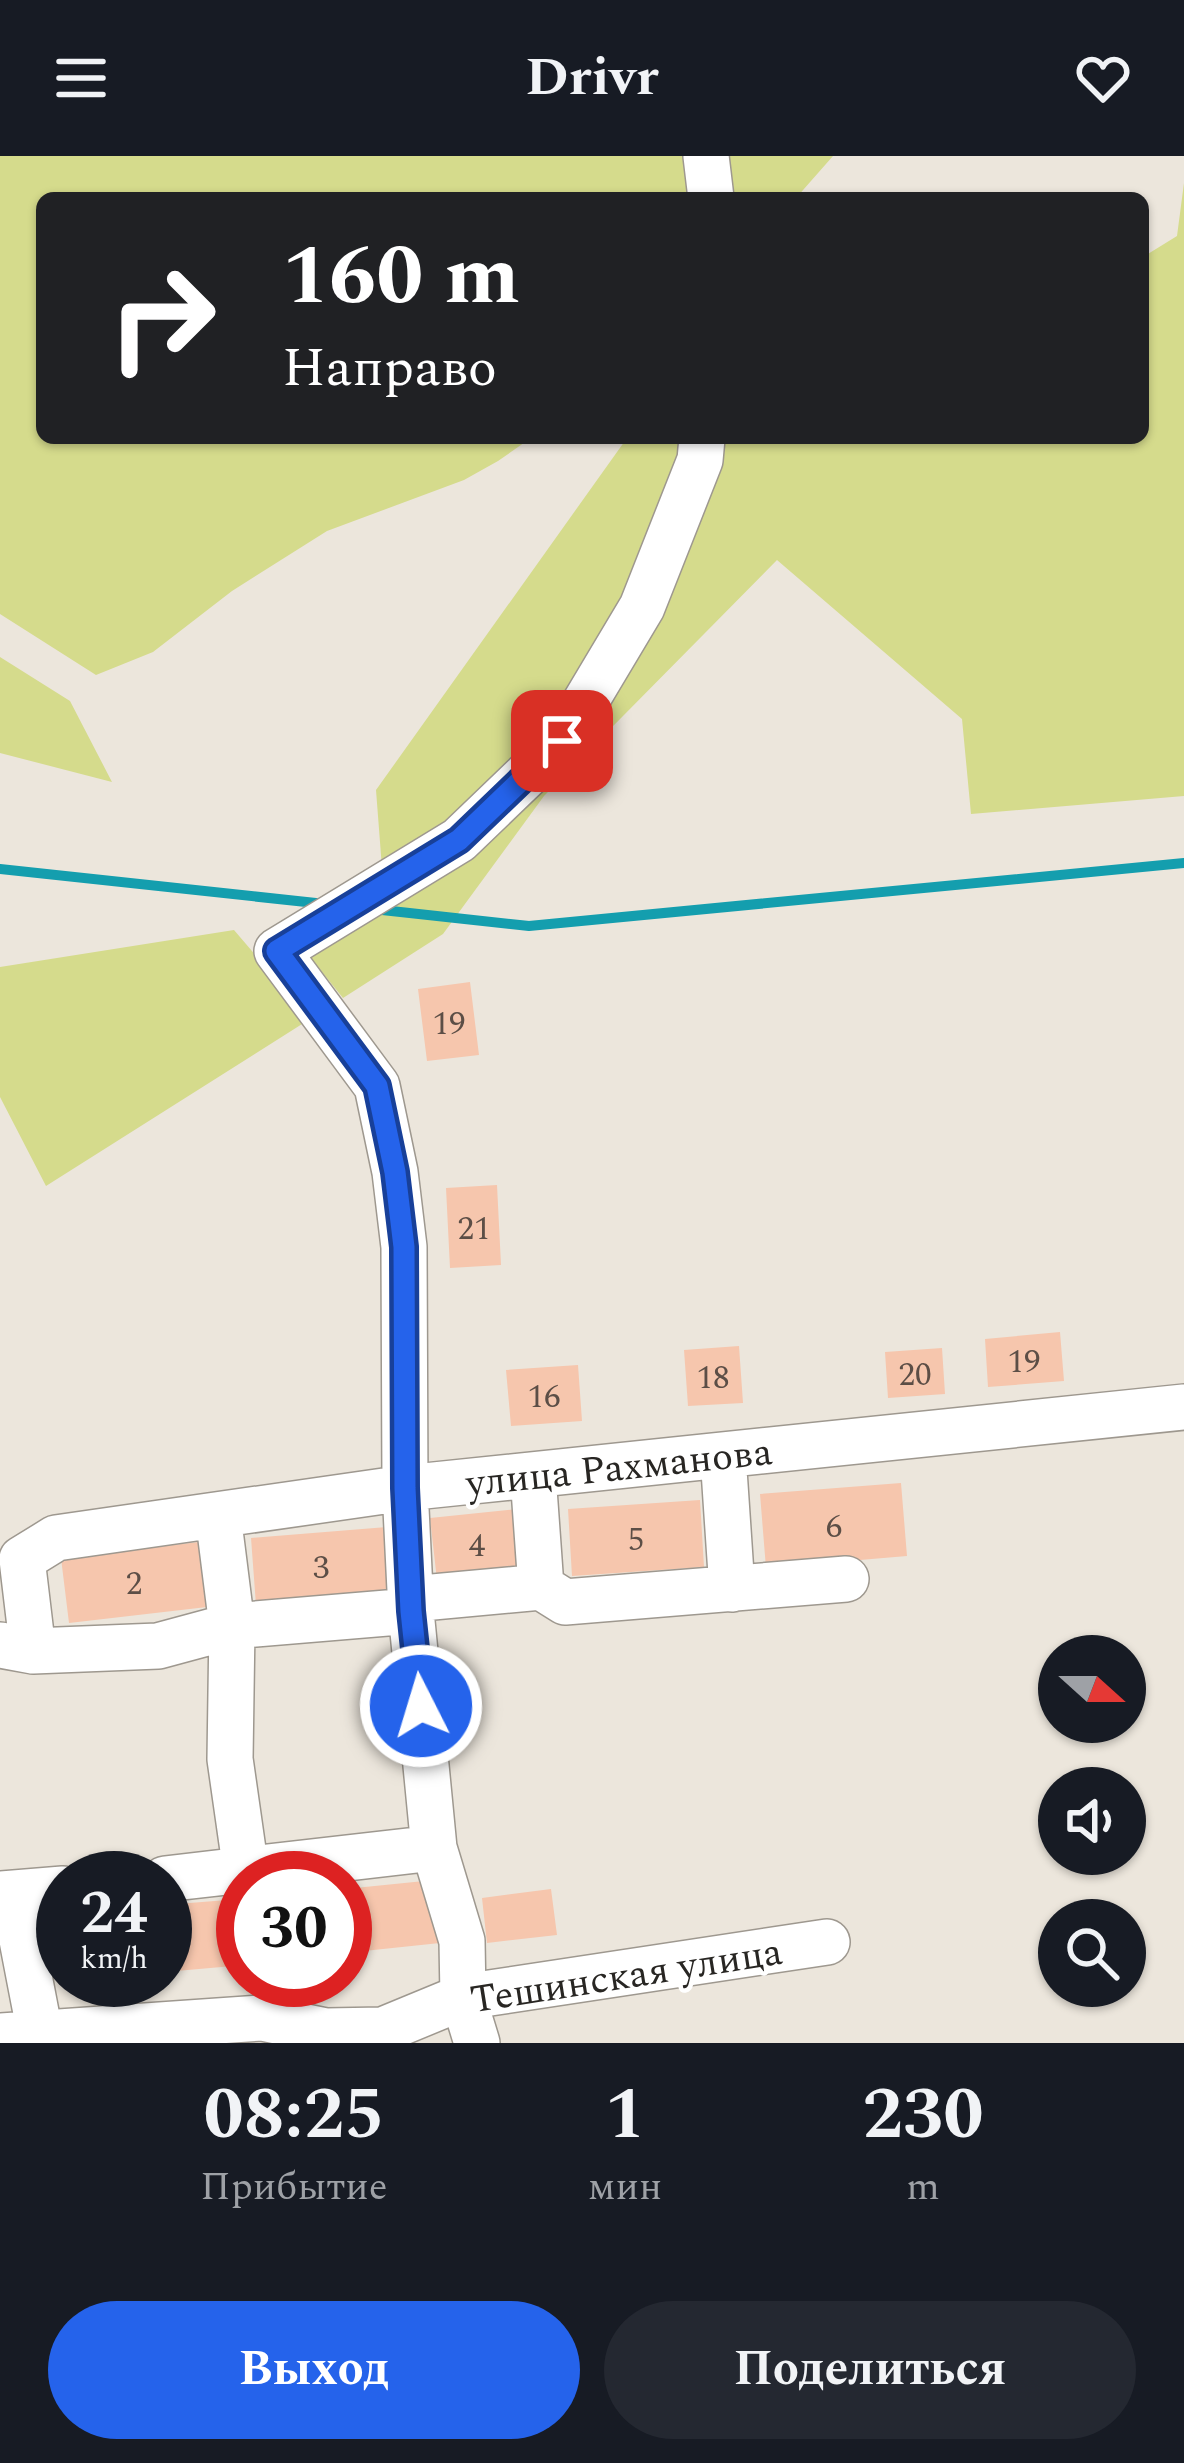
<!DOCTYPE html>
<html lang="ru">
<head>
<meta charset="utf-8">
<style>
  body { margin:0; font-family:Spectral,serif; background:#242831; color:#f1f3f6; height:100vh; display:flex; flex-direction:column; font-size:45px; white-space:nowrap }
  * { box-sizing:border-box; margin:0 }
  p { font-size:39px; color:#9ea1a6 }
  .icon { flex:none; width:66px; height:66px; fill:none; stroke:currentColor; stroke-width:2; stroke-linecap:round; stroke-linejoin:round }
  .map { position:relative; height:1887px; overflow:hidden }
  .details { display:flex; flex-direction:column; background:#171b24; flex:1 }
  .details>* { flex:none }
  .hud { position:absolute; left:36px; top:36px; width:1113px; height:252px; border-radius:18px; box-shadow:0 3px 9px #0004; background:#202124; color:#fff; overflow:hidden }
  .needle { width:78px; rotate:111deg }
  .buttons { position:absolute; left:1038px; top:1479px; display:grid; gap:24px }
  .buttons a { display:grid; place-items:center; width:108px; height:108px; border-radius:50%; background:#171b24; box-shadow:0 3px 9px #0004; font-size:60px }
  .speed { position:absolute; left:36px; top:1695px; display:flex; gap:24px; font-size:60px; font-weight:700; text-align:center }
  .speed>* { display:grid; place-content:center; width:156px; height:156px; border-radius:50%; background:#171b24; box-shadow:0 3px 9px #0004; line-height:1 }
  .speed small { font-size:30px; font-weight:400 }
  .speed .limit { border:18px solid #d22; background:#fff; color:#111 }
  .pin { position:absolute; display:grid; place-items:center; width:102px; height:102px; color:#fff; margin:-51px; border-radius:24px; box-shadow:0 6px 18px #0006 }
  .me { position:absolute; width:132px; margin:-66px; rotate:355deg; stroke-linejoin:round; filter:drop-shadow(0 0 9px #0008) }
  .turn { display:flex; align-items:center; gap:42px; height:252px; padding:0 48px; font-size:54px }
  .turn .icon { width:156px; height:156px; stroke-width:2.5 }
  .turn b { display:block; font-size:84px; line-height:102px }
  .eta { display:flex; justify-content:space-evenly; align-items:center; height:204px; text-align:center }
  .eta b { font-size:72px; font-weight:700; line-height:84px }
  .cta { display:flex; gap:24px; margin-top:auto; padding:24px 48px }
  .cta a { flex:1; height:138px; border-radius:72px; background:#2563eb; color:#fff; font-size:48px; font-weight:700; line-height:138px; text-align:center }
  .cta a+a { background:#242831; color:#f1f3f6 }
  header { display:flex; justify-content:space-between; align-items:center; height:156px; padding:0 48px; background:#171b24; font-size:54px; font-weight:700 }
  .map>svg:first-child { display:block }
  .green { fill:#d5db8c }
  .lines { fill:none; stroke-linecap:round; stroke-linejoin:round }
  .stream { stroke:#149eae; stroke-width:10 }
  .building { fill:#f6c6ad }
  .minor-casing { stroke:#9e988f; stroke-width:48 }
  .minor { stroke:#fff; stroke-width:45 }
  .route-casing { stroke:#184099; stroke-width:30 }
  .route { stroke:#2563eb; stroke-width:21 }
  .labels { text-anchor:middle; stroke-width:9; stroke-linejoin:round; paint-order:stroke }
  .number-label { font-size:33px; fill:#5c4e46 }
  .street-label { font-size:39px; fill:#282623; stroke:#fff }
</style>
</head>
<body>
<header><svg class="icon" aria-label="menu" viewBox="0 0 24 24"><path d="M4 6h16M4 12h16M4 18h16"/></svg>Drivr<svg class="icon" aria-label="heart" viewBox="0 0 24 24"><path d="M12 20l-8-8c-3-5 5-10 8-4 3-6 11-1 8 4z"/></svg></header>
<div class="map">
<svg width="1184" height="1887" viewBox="0 0 1184 1887">
  <rect width="100%" height="100%" fill="#ece6dc"/>
  <path class="green" d="M 0,0 L 833,0 L 796,42 L 42,42 L 42,282 L 531,282 L 498,305 L 464,324 L 327,375 L 232,435 L 153,496 L 96,519 L 0,458 Z
    M 1184,27 L 1184,640 L 971,658 L 962,563 L 777,404 L 544,640 L 443,778 L 343,842 L 284,769 L 382,712 L 376,634 L 627,282 L 1143,282 L 1143,101 L 1177,80 Z
    M 0,501 L 70,545 L 112,626 L 0,597 Z
    M 234,774 L 310,863 L 46,1030 L 0,941 L 0,811 Z"/>
  <g class="lines">
    <path class="stream" d="M 0,713 L 325,748
      M 373,753 L 529,770 L 1184,707"/>
  </g>
  <path class="building" d="M 470,826 L 479,899 L 427,905 L 418,833 Z
    M 497,1029 L 501,1109 L 450,1112 L 446,1032 Z
    M 1060,1176 L 1064,1225 L 988,1231 L 985,1183 Z
    M 739,1190 L 743,1247 L 688,1250 L 684,1194 Z
    M 942,1192 L 945,1238 L 888,1242 L 885,1196 Z
    M 578,1209 L 582,1265 L 511,1270 L 506,1214 Z
    M 901,1327 L 907,1400 L 766,1412 L 760,1338 Z
    M 700,1344 L 704,1411 L 572,1420 L 568,1353 Z
    M 517,1353 L 523,1415 L 437,1424 L 430,1362 Z
    M 387,1371 L 392,1438 L 256,1449 L 251,1382 Z
    M 199,1386 L 207,1451 L 69,1467 L 61,1402 Z
    M 434,1724 L 440,1787 L 345,1797 L 345,1733 Z
    M 551,1733 L 557,1779 L 487,1787 L 482,1742 Z
    M 227,1744 L 233,1810 L 165,1816 L 165,1749 Z"/>
  <g class="lines">
    <defs>
      <path id="minor" d="M 706,0 L 711,42
        M 723,1299 L 732,1433
        M 533,1319 L 541,1431
        M 218,1359 L 232,1470 L 230,1603 L 247,1722
        M 411,1443 L 541,1431 L 565,1446 L 846,1423
        M 0,1489 L 33,1495 L 158,1490 L 232,1470 L 411,1455
        M 33,1495 L 22,1403 L 56,1382 L 405,1332 L 1184,1251
        M 165,1723 L 434,1692
        M 13,1737 L 40,1877
        M 0,1738 L 63,1733
        M 0,1880 L 262,1862 L 326,1875 L 383,1874 L 463,1841 L 827,1786
        M 477,1887 L 463,1841 L 462,1785 L 434,1692 L 411,1455 L 405,1332 L 404,1091 L 395,1016 L 377,930 L 277,795 L 459,684 L 562,585 L 642,451 L 700,304 L 702,282"/>
    </defs>
    <use href="#minor" class="minor-casing"/>
    <use href="#minor" class="minor"/>
  </g>
  <g class="lines">
    <defs>
      <path id="route" d="M 421,1550 L 411,1455 L 405,1332 L 404,1091 L 395,1016 L 377,930 L 277,795 L 459,684 L 562,585"/>
    </defs>
    <use href="#route" class="route-casing"/>
    <use href="#route" class="route"/>
  </g>
  <g class="labels">
    <g class="number-label">
      <text x="449" y="878">19</text>
      <text x="474" y="1083">21</text>
      <text x="1024" y="1216">19</text>
      <text x="915" y="1229">20</text>
      <text x="713" y="1232">18</text>
      <text x="544" y="1251">16</text>
      <text x="834" y="1381">6</text>
      <text x="636" y="1394">5</text>
      <text x="477" y="1400">4</text>
      <text x="321" y="1422">3</text>
      <text x="134" y="1438">2</text>
    </g>
    <g class="street-label">
      <text transform="translate(619 1310) rotate(-6)" y="14">улица Рахманова</text>
      <text transform="translate(626 1818) rotate(-9)" y="14">Тешинская улица</text>
    </g>
  </g>
</svg>
<div class="buttons">
<a><svg class="needle" viewBox="-14 -14 28 28"><path d="M0-13l5 13h-10z" fill="#e53935"/><path d="M0 13l5-13h-10z" fill="#9ea1a6"/></svg></a>
<a><svg class="icon" aria-label="sound" viewBox="0 0 24 24"><path d="M4 9h4l5-4v14l-5-4H4zM17 9q2 3 0 6"/></svg></a>
<a><svg class="icon" aria-label="search" viewBox="0 0 24 24"><circle cx="10" cy="10" r="6"/><path d="M15 15l6 6"/></svg></a>
</div>
<div class="speed"><div>24<small>km/h</small></div><div class="limit">30</div></div>
<div class="pin" style="left:562px;top:585px;background:#d93025"><svg class="icon" aria-label="arrive" viewBox="0 0 24 24"><path d="M6 21V4h12l-3 4 3 4H6"/></svg></div>
<svg class="me" style="left:421px;top:1550px" viewBox="-20 -20 40 40"><circle r="17" fill="#2563eb" stroke="#fff" stroke-width="3"/><path d="M0-11L8 9 0 5-8 9z" fill="#fff"/></svg>
<div class="hud">
<div class="turn"><svg class="icon" aria-label="right" viewBox="0 0 24 24"><path d="M7 20v-9h11M14 6l5 5-5 5"/></svg><div><b>160 m</b>Направо</div></div>
</div>
</div>
<section class="details">
<div class="eta">
<div><b>08:25</b><p>Прибытие</p></div>
<div><b>1</b><p>мин</p></div>
<div><b>230</b><p>m</p></div>
</div>
<div class="cta"><a>Выход</a><a>Поделиться</a></div>
</section>
</body>
</html>
